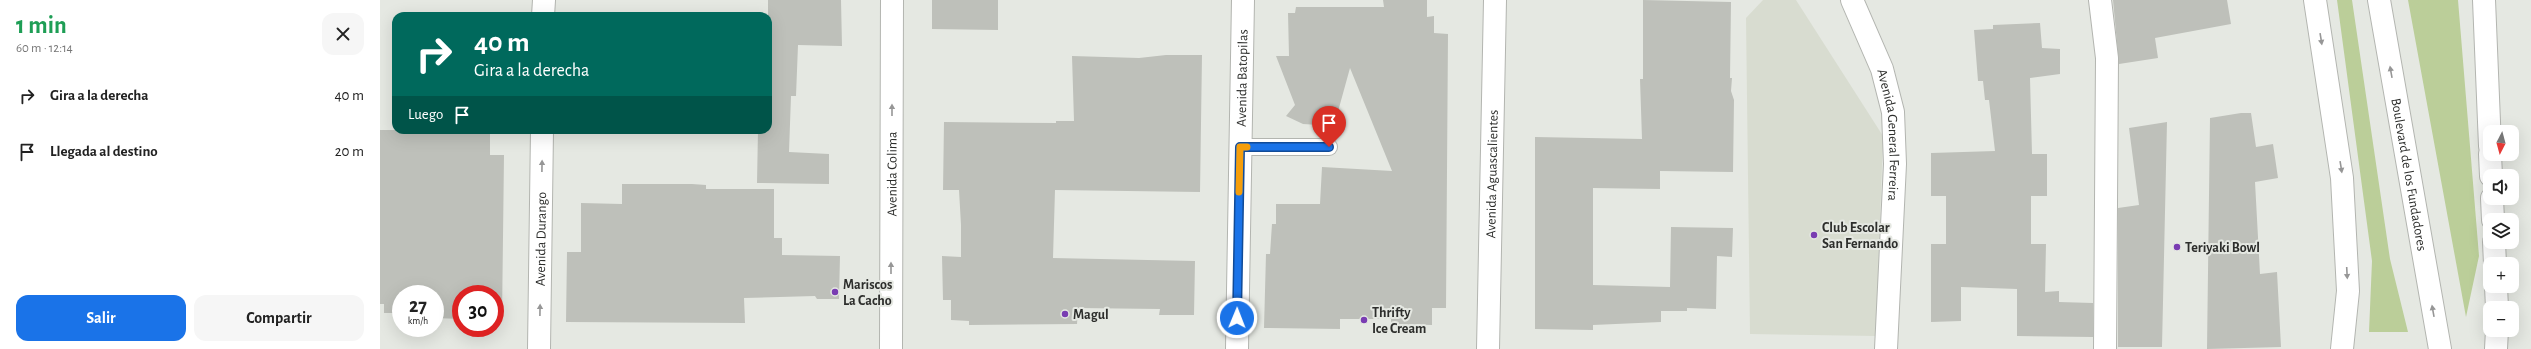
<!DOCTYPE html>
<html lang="es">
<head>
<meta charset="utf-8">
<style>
  body { margin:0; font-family:"Alegreya Sans",sans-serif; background:#f6f6f6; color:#222; height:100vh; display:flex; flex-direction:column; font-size:15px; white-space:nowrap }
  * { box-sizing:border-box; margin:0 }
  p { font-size:13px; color:#767676 }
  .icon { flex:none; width:22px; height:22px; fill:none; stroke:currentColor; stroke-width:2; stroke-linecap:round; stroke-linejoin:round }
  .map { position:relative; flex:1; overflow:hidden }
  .panel { display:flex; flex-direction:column; background:#fff; width:380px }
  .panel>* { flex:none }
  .banner { position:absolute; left:12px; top:12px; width:380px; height:122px; border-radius:12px; box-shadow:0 4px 16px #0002; background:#00695c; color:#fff; overflow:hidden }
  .needle { width:26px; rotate:186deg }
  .controls { position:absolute; left:2103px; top:125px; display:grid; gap:8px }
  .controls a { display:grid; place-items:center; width:36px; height:36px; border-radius:8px; background:#fff; box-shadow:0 4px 16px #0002; font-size:20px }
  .speed { position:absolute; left:12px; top:285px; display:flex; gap:8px; font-size:20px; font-weight:700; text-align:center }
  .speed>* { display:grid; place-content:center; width:52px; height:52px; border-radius:50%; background:#fff; box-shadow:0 4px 16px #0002; line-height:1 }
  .speed small { font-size:10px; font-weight:400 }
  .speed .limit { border:6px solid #d22; background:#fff; color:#111 }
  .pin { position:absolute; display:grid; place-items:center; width:34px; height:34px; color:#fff; margin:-41px -17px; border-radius:50% 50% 50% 0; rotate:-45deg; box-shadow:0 0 4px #0007 }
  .pin .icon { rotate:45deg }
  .me { position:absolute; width:44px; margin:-22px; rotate:1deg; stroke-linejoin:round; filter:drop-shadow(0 0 3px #0008) }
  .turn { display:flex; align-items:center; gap:14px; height:84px; padding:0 16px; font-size:18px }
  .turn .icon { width:52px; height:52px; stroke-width:2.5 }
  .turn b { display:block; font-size:28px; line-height:34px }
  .then { display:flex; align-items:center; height:38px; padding:0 16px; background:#0003; gap:8px; font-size:15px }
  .round { display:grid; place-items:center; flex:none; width:42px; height:42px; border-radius:12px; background:#f6f6f6 }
  .head { display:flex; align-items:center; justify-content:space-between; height:68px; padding:0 16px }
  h1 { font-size:24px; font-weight:700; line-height:30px; color:#1e9e55 }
  .cta { display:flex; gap:8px; margin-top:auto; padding:8px 16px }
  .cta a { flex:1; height:46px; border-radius:12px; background:#1a73e8; color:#fff; font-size:16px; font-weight:700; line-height:46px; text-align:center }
  .cta a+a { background:#f6f6f6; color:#222 }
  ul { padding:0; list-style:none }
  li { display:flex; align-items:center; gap:12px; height:56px; padding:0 16px }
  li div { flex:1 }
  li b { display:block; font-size:15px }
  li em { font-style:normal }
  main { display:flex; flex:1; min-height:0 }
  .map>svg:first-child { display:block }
  .built { fill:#d8dcd0 }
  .green { fill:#bbce99 }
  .building { fill:#bec0ba }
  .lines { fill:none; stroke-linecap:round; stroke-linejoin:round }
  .lane-casing { stroke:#b3b5b0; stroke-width:18 }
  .street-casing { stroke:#b3b5b0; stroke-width:24 }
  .secondary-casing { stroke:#b3b5b0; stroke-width:24 }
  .primary-casing { stroke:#b3b5b0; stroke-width:24 }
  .lane { stroke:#fff; stroke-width:16 }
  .street { stroke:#fff; stroke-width:22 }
  .secondary { stroke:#fff; stroke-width:22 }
  .primary { stroke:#fff; stroke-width:22 }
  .oneway { fill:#969696 }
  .route-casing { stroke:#114b97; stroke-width:10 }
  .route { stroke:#1a73e8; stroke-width:7 }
  .slow { stroke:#f59e0b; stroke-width:7 }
  .poi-dot { fill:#793cb2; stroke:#e5e8e2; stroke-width:1.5 }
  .labels { text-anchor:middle; stroke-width:4; stroke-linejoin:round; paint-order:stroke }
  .street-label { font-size:14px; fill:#2d2e2c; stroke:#e5e8e2 }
  .poi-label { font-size:14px; font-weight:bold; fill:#2d2e2c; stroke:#e5e8e2; text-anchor:start }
</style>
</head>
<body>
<main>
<section class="panel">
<div class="head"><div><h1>1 min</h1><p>60 m · 12:14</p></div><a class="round"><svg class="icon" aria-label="close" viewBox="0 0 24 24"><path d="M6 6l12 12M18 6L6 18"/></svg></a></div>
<ul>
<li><svg class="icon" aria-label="right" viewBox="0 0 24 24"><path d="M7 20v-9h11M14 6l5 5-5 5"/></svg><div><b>Gira a la derecha</b></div><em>40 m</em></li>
<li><svg class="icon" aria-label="arrive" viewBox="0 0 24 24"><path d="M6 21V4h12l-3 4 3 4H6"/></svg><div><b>Llegada al destino</b></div><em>20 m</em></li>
</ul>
<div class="cta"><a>Salir</a><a>Compartir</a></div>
</section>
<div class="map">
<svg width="2151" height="349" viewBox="0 0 2151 349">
  <rect width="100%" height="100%" fill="#e5e8e2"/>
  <path class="built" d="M 1383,0 L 1416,0 L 1503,136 L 1496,336 L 1370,334 L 1366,18 Z"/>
  <path class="green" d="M 1957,0 L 1972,0 L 2010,259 L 2028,332 L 1989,332 L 1992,261 Z
    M 2028,0 L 2078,0 L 2099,256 L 2086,317 Z"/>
  <path class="building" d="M 388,0 L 461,0 L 462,46 L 418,45 L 416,96 L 411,96 L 409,152 L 449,154 L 449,184 L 377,183 L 378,130 L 388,130 Z
    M 552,0 L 618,0 L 618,30 L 552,29 Z
    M 1003,0 L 1047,0 L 1047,17 L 1054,16 L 1054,33 L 1068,34 L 1066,308 L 1052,308 L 1052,325 L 1011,324 L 1011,319 L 960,319 L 960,329 L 884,328 L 886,254 L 890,254 L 892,224 L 896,224 L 896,204 L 940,204 L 942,167 L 1012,171 L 970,68 L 954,126 L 923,124 L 906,116 L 915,105 L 896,56 L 909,56 L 908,13 L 915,13 L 916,7 L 1004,7 Z
    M 1263,0 L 1351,2 L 1350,78 L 1352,78 L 1351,91 L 1354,100 L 1353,172 L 1280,171 L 1280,189 L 1213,188 L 1213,285 L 1290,287 L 1291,227 L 1353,228 L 1352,257 L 1337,256 L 1336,309 L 1307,308 L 1307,311 L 1281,311 L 1281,322 L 1213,325 L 1213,330 L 1155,329 L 1155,137 L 1262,139 L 1260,79 L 1263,79 Z
    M 1733,0 L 1847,0 L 1851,24 L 1775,38 L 1778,58 L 1739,64 Z
    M 1660,23 L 1662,48 L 1680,49 L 1680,74 L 1650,78 L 1652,154 L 1667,154 L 1667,196 L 1651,196 L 1651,244 L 1666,244 L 1665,292 L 1679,291 L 1679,302 L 1713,303 L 1713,337 L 1637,336 L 1637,289 L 1581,287 L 1581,321 L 1551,322 L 1551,244 L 1566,244 L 1566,196 L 1551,196 L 1551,153 L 1615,151 L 1609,100 L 1605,100 L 1603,81 L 1598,81 L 1594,30 L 1613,29 L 1613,25 Z
    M 786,55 L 822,55 L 820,192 L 675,190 L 673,258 L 815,261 L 814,315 L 779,315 L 780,309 L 698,308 L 697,324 L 589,325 L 589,321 L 571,320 L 571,300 L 563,300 L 562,256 L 581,257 L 581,225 L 579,190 L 563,190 L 564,122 L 676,123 L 676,121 L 694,121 L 692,56 L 759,58 Z
    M 1861,113 L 1871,113 L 1876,147 L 1893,144 L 1898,178 L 1875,182 L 1880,274 L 1897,272 L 1901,347 L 1827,349 L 1830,118 Z
    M 1787,122 L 1782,347 L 1738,347 L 1738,208 L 1759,205 L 1749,128 Z
    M 0,130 L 110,130 L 110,155 L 124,155 L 122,319 L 115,319 L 115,294 L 81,294 L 81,319 L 55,318 L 55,294 L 21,294 L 21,313 L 4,313 L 4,304 L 0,304 Z
    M 242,184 L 312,184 L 326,185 L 326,189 L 394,189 L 394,238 L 402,238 L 402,255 L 460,256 L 459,299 L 437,299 L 435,296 L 364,298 L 365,323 L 186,322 L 187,252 L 201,252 L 201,203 L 242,204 Z"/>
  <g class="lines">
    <defs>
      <path id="lane" d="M 860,147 L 949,147"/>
      <g id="street">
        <path d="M 1720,0 L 1727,58 L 1725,349"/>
        <path d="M 163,16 L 164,0"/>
        <path id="s1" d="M 159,349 L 162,130"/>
        <path id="s2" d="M 857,349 L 863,0"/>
        <path id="s3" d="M 1108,349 L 1115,0"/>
      </g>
      <g id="secondary">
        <path id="s4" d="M 1472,0 L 1502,69 L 1513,112 L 1515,164 L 1506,349"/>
        <path d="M 2104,0 L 2110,146"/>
        <path d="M 2110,154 L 2111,176"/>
        <path d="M 2112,198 L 2113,220"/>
        <path d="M 2114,242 L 2115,264"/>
        <path d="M 2116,286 L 2117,308"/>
        <path id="s5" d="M 511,349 L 512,0"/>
        <path d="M 2116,349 L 2117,330"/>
      </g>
      <g id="primary">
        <path d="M 1935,0 L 1962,178 L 1968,291 L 1962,349"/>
        <path id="s6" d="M 1999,0 L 2060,349"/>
      </g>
    </defs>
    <use href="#lane" class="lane-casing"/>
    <use href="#street" class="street-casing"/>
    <use href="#secondary" class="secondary-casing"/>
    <use href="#primary" class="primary-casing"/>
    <use href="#lane" class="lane"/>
    <use href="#street" class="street"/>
    <use href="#secondary" class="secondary"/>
    <use href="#primary" class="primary"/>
  </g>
  <defs><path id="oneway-solid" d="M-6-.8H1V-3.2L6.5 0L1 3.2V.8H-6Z"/></defs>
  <g class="oneway">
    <use href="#oneway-solid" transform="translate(1941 39) rotate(81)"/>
    <use href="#oneway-solid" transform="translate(2011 72) rotate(-100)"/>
    <use href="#oneway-solid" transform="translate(512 110) rotate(-90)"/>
    <use href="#oneway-solid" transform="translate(162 166) rotate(-89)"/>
    <use href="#oneway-solid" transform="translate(1961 167) rotate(81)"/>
    <use href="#oneway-solid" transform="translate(511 268) rotate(-90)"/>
    <use href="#oneway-solid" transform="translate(1967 273) rotate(87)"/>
    <use href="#oneway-solid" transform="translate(160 310) rotate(-89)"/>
    <use href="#oneway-solid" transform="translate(2053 311) rotate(-100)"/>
  </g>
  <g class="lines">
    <defs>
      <path id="route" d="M 857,318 L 860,147 L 949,147"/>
    </defs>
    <use href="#route" class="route-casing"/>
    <use href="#route" class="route"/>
    <path class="slow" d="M 859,192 L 860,147 L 867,147"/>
  </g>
  <g class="poi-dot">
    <circle cx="1434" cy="235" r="4"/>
    <circle cx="1797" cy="247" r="4"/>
    <circle cx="455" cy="292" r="4"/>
    <circle cx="685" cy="314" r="4"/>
    <circle cx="984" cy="320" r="4"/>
  </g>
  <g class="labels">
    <g class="street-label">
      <text dy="5" stroke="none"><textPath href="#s2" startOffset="271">Avenida Batopilas</textPath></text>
      <text dy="5" stroke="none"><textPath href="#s4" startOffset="142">Avenida General Ferreira</textPath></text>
      <text dy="5" stroke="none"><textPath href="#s5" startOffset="175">Avenida Colima</textPath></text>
      <text dy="5" stroke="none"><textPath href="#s3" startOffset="175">Avenida Aguascalientes</textPath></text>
      <text dy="5" stroke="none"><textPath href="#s6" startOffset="177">Boulevard de los Fundadores</textPath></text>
      <text dy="5" stroke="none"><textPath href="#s1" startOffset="110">Avenida Durango</textPath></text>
    </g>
    <g class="poi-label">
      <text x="1442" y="232">Club Escolar<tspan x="1442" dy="16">San Fernando</tspan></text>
      <text x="1805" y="252">Teriyaki Bowl</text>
      <text x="463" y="289">Mariscos<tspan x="463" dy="16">La Cacho</tspan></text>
      <text x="992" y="317">Thrifty<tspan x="992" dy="16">Ice Cream</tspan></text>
      <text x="693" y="319">Magul</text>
    </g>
  </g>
</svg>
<div class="controls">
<a><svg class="needle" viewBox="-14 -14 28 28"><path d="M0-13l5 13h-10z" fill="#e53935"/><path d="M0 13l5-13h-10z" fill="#767676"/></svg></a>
<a><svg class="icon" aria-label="sound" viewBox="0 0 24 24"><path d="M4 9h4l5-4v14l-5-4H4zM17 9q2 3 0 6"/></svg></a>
<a><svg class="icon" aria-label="layers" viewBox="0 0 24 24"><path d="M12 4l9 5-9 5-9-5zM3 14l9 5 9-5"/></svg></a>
<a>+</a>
<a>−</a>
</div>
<div class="speed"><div>27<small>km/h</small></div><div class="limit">30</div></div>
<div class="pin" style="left:949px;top:147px;background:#d93025"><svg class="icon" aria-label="arrive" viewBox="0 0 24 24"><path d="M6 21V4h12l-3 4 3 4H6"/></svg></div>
<svg class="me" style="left:857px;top:318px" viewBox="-20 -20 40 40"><circle r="17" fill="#1a73e8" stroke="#fff" stroke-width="3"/><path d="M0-11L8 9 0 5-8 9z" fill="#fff"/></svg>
<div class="banner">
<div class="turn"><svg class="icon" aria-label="right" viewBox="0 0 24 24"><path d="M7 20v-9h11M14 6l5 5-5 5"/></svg><div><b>40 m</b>Gira a la derecha</div></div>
<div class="then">Luego<svg class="icon" aria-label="arrive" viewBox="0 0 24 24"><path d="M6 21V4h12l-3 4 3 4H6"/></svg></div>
</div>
</div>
</main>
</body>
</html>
